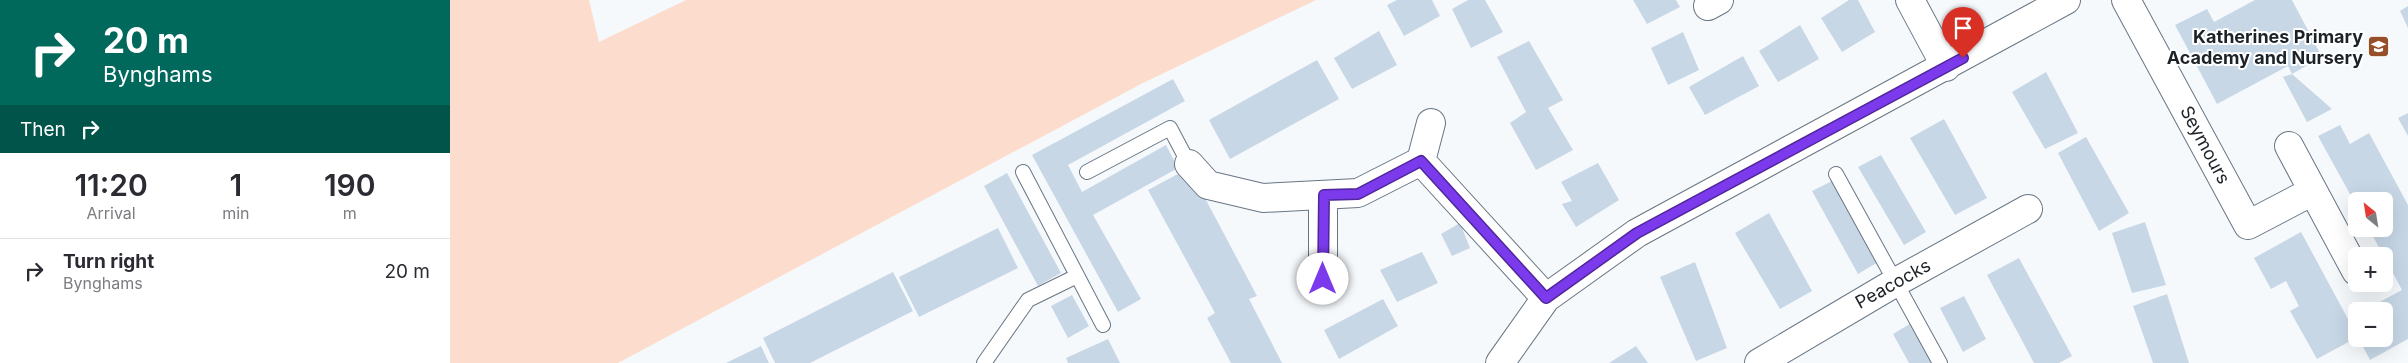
<!DOCTYPE html>
<html lang="en">
<head>
<meta charset="utf-8">
<style>
  body { margin:0; font-family:Inter,sans-serif; background:#f7f7f7; color:#2b2b33; height:100vh; display:flex; flex-direction:column; font-size:19px; white-space:nowrap }
  * { box-sizing:border-box; margin:0 }
  p { font-size:16px; color:#7c7c81 }
  .icon { flex:none; width:28px; height:28px; fill:none; stroke:currentColor; stroke-width:2; stroke-linecap:round; stroke-linejoin:round }
  .map { position:relative; flex:1; overflow:hidden }
  .drawer { display:flex; flex-direction:column; background:#fff; width:450px }
  .drawer>* { flex:none }
  .hud { background:#00695c; color:#fff; overflow:hidden }
  .needle { width:32px; rotate:330deg }
  .tools { position:absolute; left:1898px; top:192px; display:grid; gap:10px }
  .tools a { display:grid; place-items:center; width:45px; height:45px; border-radius:8px; background:#fff; box-shadow:0 5px 20px #0002; font-size:25px }
  .pin { position:absolute; display:grid; place-items:center; width:42px; height:42px; color:#fff; margin:-51px -21px; border-radius:50% 50% 50% 0; rotate:-45deg; box-shadow:0 0 5px #0007 }
  .pin .icon { rotate:45deg }
  .me { position:absolute; width:55px; margin:-28px; rotate:0deg; stroke-linejoin:round; filter:drop-shadow(0 0 4px #0008) }
  .turn { display:flex; align-items:center; gap:18px; height:105px; padding:0 20px; font-size:22px }
  .turn .icon { width:65px; height:65px; stroke-width:2.5 }
  .turn b { display:block; font-size:35px; line-height:42px }
  .then { display:flex; align-items:center; height:48px; padding:0 20px; background:#0003; gap:10px; font-size:19px }
  .eta { display:flex; justify-content:space-evenly; align-items:center; height:85px; text-align:center }
  .eta b { font-size:30px; font-weight:600; line-height:35px }
  ul { padding:0; list-style:none }
  li { display:flex; align-items:center; gap:15px; height:65px; padding:0 20px; border-top:1px solid #e1e1e2 }
  li div { flex:1 }
  li b { display:block; font-size:19px }
  li em { font-style:normal }
  main { display:flex; flex:1; min-height:0 }
  .map>svg:first-child { display:block }
  .green { fill:#fcdccc }
  .building { fill:#c7d7e6 }
  .lines { fill:none; stroke-linecap:round; stroke-linejoin:round }
  .lane-casing { stroke:#687684; stroke-width:16 }
  .street-casing { stroke:#687684; stroke-width:30 }
  .lane { stroke:#fff; stroke-width:14 }
  .street { stroke:#fff; stroke-width:28 }
  .route-casing { stroke:#51269a; stroke-width:12 }
  .route { stroke:#7c3aed; stroke-width:9 }
  .labels { text-anchor:middle; stroke-width:4; stroke-linejoin:round; paint-order:stroke }
  .poi-label { font-size:18px; font-weight:bold; fill:#1c2227; stroke:#fff; text-anchor:end }
  .street-label { font-size:18px; fill:#1c2227; stroke:#fff }
</style>
</head>
<body>
<main>
<section class="drawer">
<div class="hud">
<div class="turn"><svg class="icon" aria-label="right" viewBox="0 0 24 24"><path d="M7 20v-9h11M14 6l5 5-5 5"/></svg><div><b>20 m</b>Bynghams</div></div>
<div class="then">Then<svg class="icon" aria-label="right" viewBox="0 0 24 24"><path d="M7 20v-9h11M14 6l5 5-5 5"/></svg></div>
</div>
<div class="eta">
<div><b>11:20</b><p>Arrival</p></div>
<div><b>1</b><p>min</p></div>
<div><b>190</b><p>m</p></div>
</div>
<ul>
<li><svg class="icon" aria-label="right" viewBox="0 0 24 24"><path d="M7 20v-9h11M14 6l5 5-5 5"/></svg><div><b>Turn right</b><p>Bynghams</p></div><em>20 m</em></li>
</ul>
</section>
<div class="map">
<svg width="1958" height="363" viewBox="0 0 1958 363">
  <rect width="100%" height="100%" fill="#f6f9fc"/>
  <path class="green" d="M 0,0 L 139,0 L 149,42 L 236,0 L 866,0 L 691,84 L 168,363 L 0,363 Z"/>
  <path class="building" d="M 947,0 L 982,0 L 990,16 L 954,36 L 937,5 Z
    M 1018,0 L 1035,0 L 1053,32 L 1021,48 L 1002,9 Z
    M 1183,0 L 1226,0 L 1230,7 L 1197,24 Z
    M 1399,0 L 1408,0 L 1425,32 L 1392,52 L 1371,18 Z
    M 1805,0 L 1842,0 L 1872,57 L 1842,74 L 1838,66 L 1767,104 L 1725,25 L 1757,9 L 1764,22 Z
    M 1958,6 L 1958,28 L 1950,11 Z
    M 1350,25 L 1369,59 L 1328,82 L 1309,51 Z
    M 929,31 L 947,65 L 902,89 L 884,58 Z
    M 1233,32 L 1249,70 L 1218,85 L 1201,48 Z
    M 1079,41 L 1113,100 L 1098,108 L 1123,150 L 1086,170 L 1060,123 L 1076,112 L 1047,57 Z
    M 1293,56 L 1309,86 L 1255,115 L 1239,87 Z
    M 867,60 L 889,99 L 780,159 L 759,120 Z
    M 1596,72 L 1628,133 L 1595,149 L 1562,92 Z
    M 1842,74 L 1882,109 L 1857,122 L 1833,77 Z
    M 723,79 L 735,101 L 618,165 L 632,192 L 716,145 L 728,168 L 643,215 L 691,299 L 668,312 L 582,155 Z
    M 1958,113 L 1958,136 L 1948,118 Z
    M 1494,119 L 1537,198 L 1505,215 L 1460,138 Z
    M 1890,125 L 1900,144 L 1919,133 L 1958,205 L 1958,339 L 1920,360 L 1909,339 L 1934,339 L 1934,311 L 1913,311 L 1952,290 L 1919,229 L 1934,229 L 1934,201 L 1906,201 L 1906,205 L 1868,136 Z
    M 1636,137 L 1679,213 L 1649,231 L 1608,153 Z
    M 1431,155 L 1476,232 L 1454,245 L 1408,167 Z
    M 1148,163 L 1169,200 L 1126,227 L 1112,204 L 1122,201 L 1111,182 Z
    M 739,168 L 807,296 L 799,299 L 832,363 L 781,363 L 757,318 L 765,313 L 698,190 Z
    M 557,173 L 611,273 L 588,286 L 534,186 Z
    M 1384,180 L 1430,261 L 1408,274 L 1362,191 Z
    M 1319,213 L 1362,291 L 1330,309 L 1285,233 Z
    M 1695,222 L 1716,285 L 1682,293 L 1662,233 Z
    M 1010,223 L 1020,248 L 1002,256 L 991,234 Z
    M 548,228 L 568,268 L 469,317 L 449,277 Z
    M 1851,232 L 1898,319 L 1906,315 L 1906,338 L 1867,359 L 1840,311 L 1849,306 L 1836,281 L 1821,289 L 1804,258 Z
    M 972,252 L 988,283 L 947,302 L 930,270 Z
    M 1569,258 L 1622,356 L 1609,363 L 1584,363 L 1537,275 Z
    M 1245,262 L 1277,348 L 1246,361 L 1210,277 Z
    M 443,272 L 463,311 L 360,363 L 325,363 L 313,338 Z
    M 1717,294 L 1739,363 L 1703,363 L 1683,306 Z
    M 622,295 L 639,326 L 618,338 L 601,306 Z
    M 1514,296 L 1536,339 L 1513,352 L 1490,308 Z
    M 933,299 L 948,326 L 889,359 L 874,330 Z
    M 1463,322 L 1486,363 L 1459,363 L 1443,334 Z
    M 658,339 L 670,363 L 618,363 L 616,358 Z
    M 311,346 L 319,363 L 276,363 Z
    M 1186,346 L 1198,363 L 1159,363 Z"/>
  <g class="lines">
    <defs>
      <path id="lane" d="M 573,172 L 653,325
        M 637,172 L 720,128 L 739,164
        M 1386,174 L 1490,363
        M 534,363 L 578,300 L 627,276"/>
      <path id="street" d="M 1460,0 L 1496,67
        M 1676,0 L 1798,225 L 1863,191
        M 1258,6 L 1269,0
        M 1839,146 L 1906,271
        M 971,161 L 981,123
        M 739,164 L 758,185 L 813,198 L 908,193 L 971,161 L 1096,298
        M 873,279 L 873,195
        M 1050,363 L 1096,298 L 1187,233 L 1616,0
        M 1309,363 L 1446,282 L 1578,209"/>
    </defs>
    <use href="#lane" class="lane-casing"/>
    <use href="#street" class="street-casing"/>
    <use href="#lane" class="lane"/>
    <use href="#street" class="street"/>
  </g>
  <g class="lines">
    <defs>
      <path id="route" d="M 873,279 L 874,195 L 908,194 L 971,161 L 1096,298 L 1187,233 L 1513,58"/>
    </defs>
    <use href="#route" class="route-casing"/>
    <use href="#route" class="route"/>
  </g>
  <defs>
    <symbol id="school-square" viewBox="-11 -11 22 22"><rect x="-9" y="-9" width="18" height="18" rx="4" fill="#964f29" stroke="#fff"/><path d="M0-5L7-2L0 1L-7-2ZM-4 1L0 2.5L4 1V4Q0 6-4 4Z" fill="#fff"/></symbol>
  </defs>
  <g fill-rule="evenodd">
    <use href="#school-square" x="1916" y="34" width="25" height="25"/>
  </g>
  <g class="labels">
    <g class="poi-label">
      <text x="1913" y="43">Katherines Primary<tspan x="1913" dy="21">Academy and Nursery</tspan></text>
    </g>
    <g class="street-label">
      <text transform="translate(1755 145) rotate(62)" y="6">Seymours</text>
      <text transform="translate(1443 284) rotate(-29)" y="6">Peacocks</text>
    </g>
  </g>
</svg>
<div class="tools">
<a><svg class="needle" viewBox="-14 -14 28 28"><path d="M0-13l5 13h-10z" fill="#e53935"/><path d="M0 13l5-13h-10z" fill="#7c7c81"/></svg></a>
<a>+</a>
<a>−</a>
</div>
<div class="pin" style="left:1513px;top:58px;background:#d93025"><svg class="icon" aria-label="arrive" viewBox="0 0 24 24"><path d="M6 21V4h12l-3 4 3 4H6"/></svg></div>
<svg class="me" style="left:873px;top:279px" viewBox="-20 -20 40 40"><circle r="19" fill="#fff"/><path d="M0-13L10 11 0 6-10 11z" fill="#7c3aed"/></svg>
</div>
</main>
</body>
</html>
